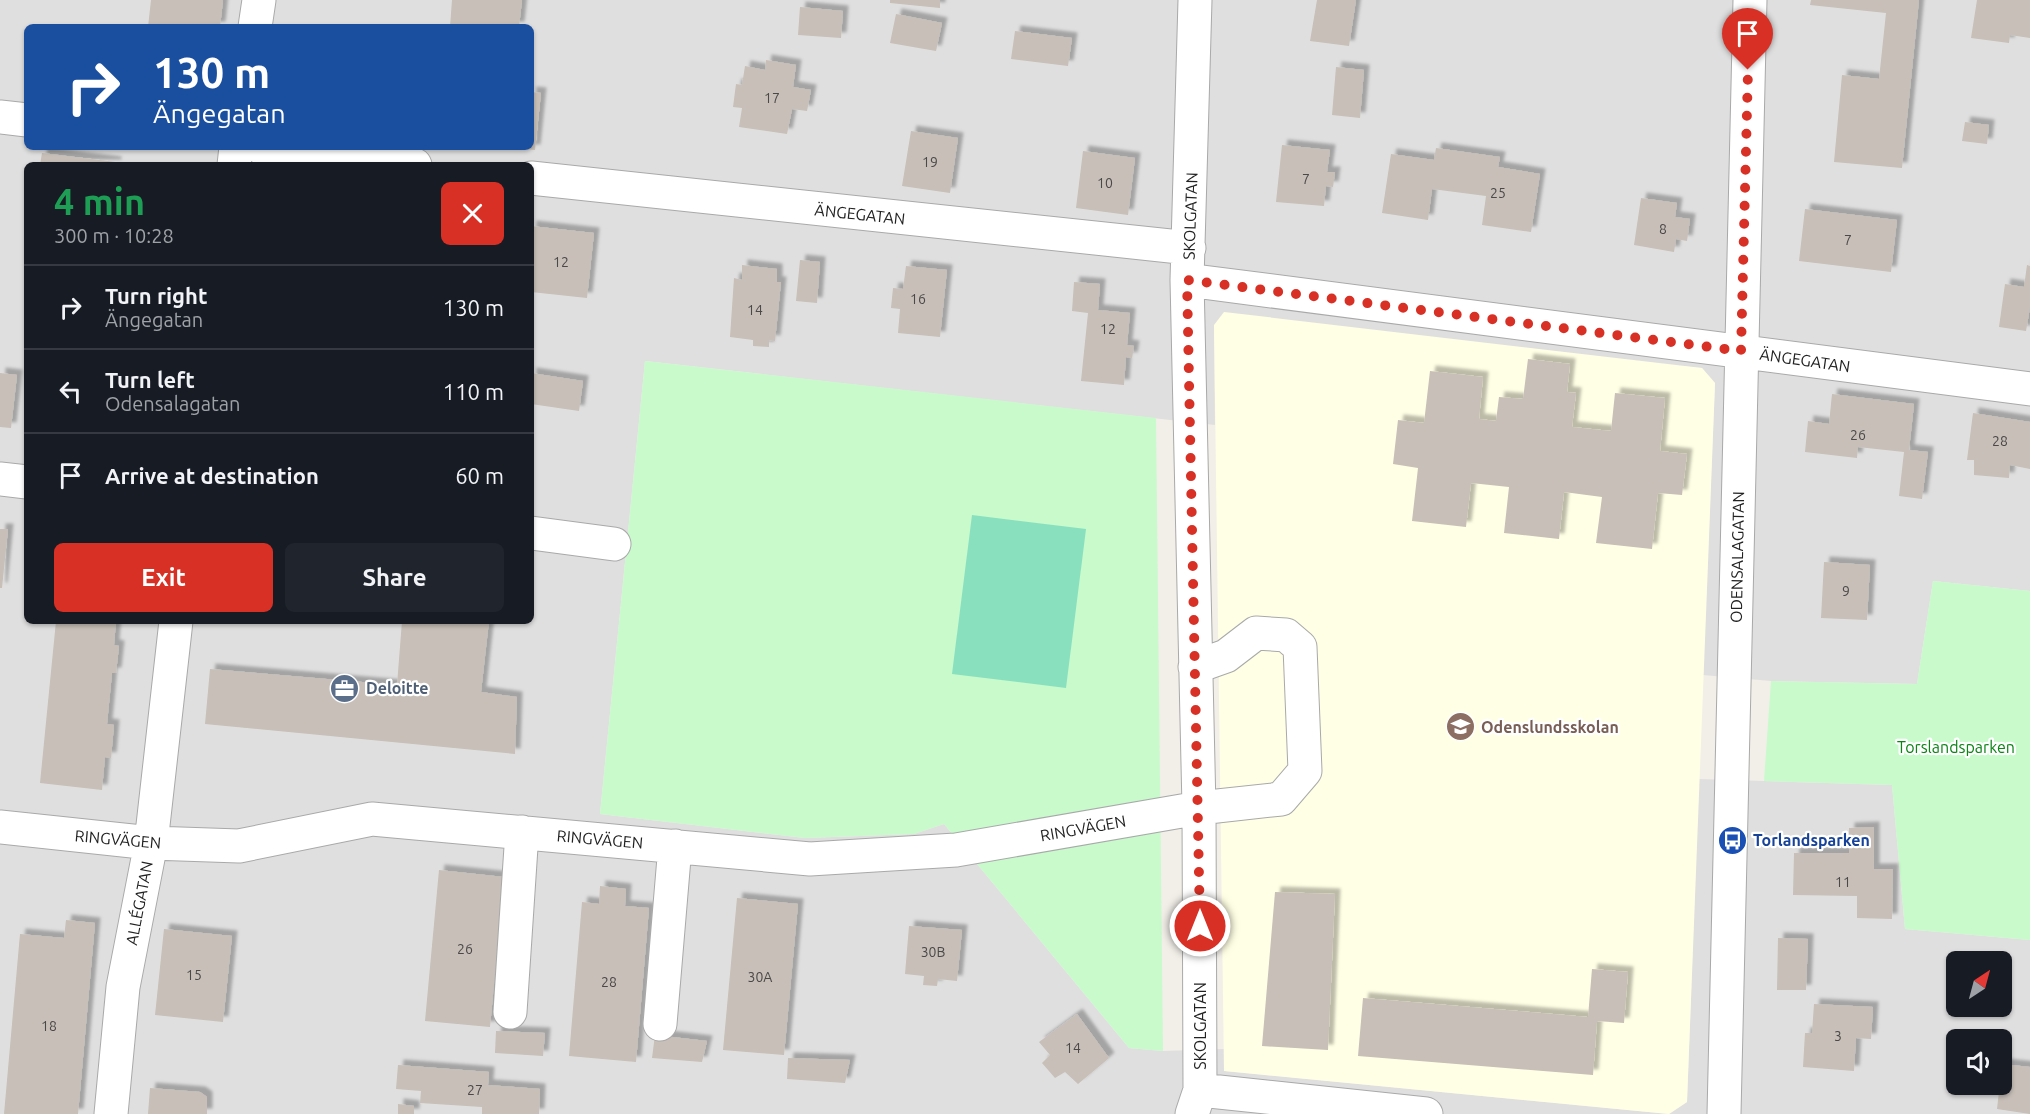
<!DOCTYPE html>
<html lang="en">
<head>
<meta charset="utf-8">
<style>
  body { margin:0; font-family:Ubuntu,sans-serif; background:#20242c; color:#f1f3f6; height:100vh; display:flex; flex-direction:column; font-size:22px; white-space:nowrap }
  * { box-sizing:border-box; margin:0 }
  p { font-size:20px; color:#9ea1a6 }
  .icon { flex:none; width:33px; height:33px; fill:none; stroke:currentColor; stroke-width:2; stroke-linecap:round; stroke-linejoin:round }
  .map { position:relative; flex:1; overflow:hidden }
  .drawer { position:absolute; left:24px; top:162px; width:510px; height:462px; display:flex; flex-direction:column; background:#171b24; border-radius:9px; box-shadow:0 2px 4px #0004 }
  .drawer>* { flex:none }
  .top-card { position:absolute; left:24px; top:24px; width:510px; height:126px; border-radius:9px; box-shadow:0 2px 4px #0004; background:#1a4fa0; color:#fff; overflow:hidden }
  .needle { width:39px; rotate:36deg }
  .buttons { position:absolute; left:1946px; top:951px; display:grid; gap:12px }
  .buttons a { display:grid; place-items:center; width:66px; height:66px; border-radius:9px; background:#171b24; box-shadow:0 2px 4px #0004; font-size:30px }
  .pin { position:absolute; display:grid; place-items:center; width:51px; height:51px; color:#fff; margin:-62px -26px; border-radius:50% 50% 50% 0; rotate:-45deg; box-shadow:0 0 6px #0007 }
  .pin .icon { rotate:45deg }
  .me { position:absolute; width:66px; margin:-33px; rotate:0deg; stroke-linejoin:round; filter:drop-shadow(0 0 4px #0008) }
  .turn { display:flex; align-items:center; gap:21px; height:126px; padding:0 30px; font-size:27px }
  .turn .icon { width:78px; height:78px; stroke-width:2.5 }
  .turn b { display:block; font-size:42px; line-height:51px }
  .round { display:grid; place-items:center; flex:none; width:63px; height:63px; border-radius:9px; background:#20242c }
  .overview { display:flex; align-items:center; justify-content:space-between; height:102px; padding:0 30px }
  h1 { font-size:36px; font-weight:600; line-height:45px; color:#1e9e55 }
  .primary-button { display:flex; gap:12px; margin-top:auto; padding:12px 30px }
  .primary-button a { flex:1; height:69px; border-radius:9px; background:#d93025; color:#fff; font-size:24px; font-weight:600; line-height:69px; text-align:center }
  .primary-button a+a { background:#20242c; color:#f1f3f6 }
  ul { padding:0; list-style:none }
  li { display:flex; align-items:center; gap:18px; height:84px; padding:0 30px; border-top:2px solid #363941 }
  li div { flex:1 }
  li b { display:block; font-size:22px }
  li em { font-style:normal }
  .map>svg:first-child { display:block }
  .residential { fill:#e0dfdf; fill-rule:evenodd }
  .education { fill:#ffffe5 }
  .park { fill:#c8facc }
  .pitch { fill:#88e0be }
  .building { fill:#c7bfb8; filter:url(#shadow) }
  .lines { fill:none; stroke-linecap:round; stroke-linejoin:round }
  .minor-casing { stroke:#a9a9a9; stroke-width:35 }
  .minor { stroke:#fff; stroke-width:33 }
  .route { stroke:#d93025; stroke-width:10; stroke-dasharray:0 18 }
  .labels { text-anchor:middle; stroke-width:4.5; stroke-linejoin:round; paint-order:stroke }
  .number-label { font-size:14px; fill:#4b4948 }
  .street-label { font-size:16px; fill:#222; stroke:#fff }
  .service-label { font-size:16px; font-weight:bold; fill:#4e5e75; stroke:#fff; text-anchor:start }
  .education-label { font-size:16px; font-weight:bold; fill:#785e54; stroke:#fff; text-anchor:start }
  .park-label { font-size:16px; fill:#0c8416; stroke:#fff }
  .transit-label { font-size:16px; font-weight:bold; fill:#164399; stroke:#fff; text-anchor:start }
</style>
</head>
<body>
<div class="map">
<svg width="2030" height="1114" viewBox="0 0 2030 1114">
  <defs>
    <filter id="shadow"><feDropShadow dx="5.5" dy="-5.5" stdDeviation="1.5" flood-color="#0004"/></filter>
  </defs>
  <rect width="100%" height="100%" fill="#f2efe9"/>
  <path class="residential" d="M 0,0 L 2030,0 L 2030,591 L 1933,581 L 1917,684 L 1771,681 L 1703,675 L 1715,383 L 1702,368 L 1214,325 L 1215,425 L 645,361 L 600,814 L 805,838 L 914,834 L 944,824 L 1129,1048 L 1163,1051 L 1224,1049 L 1225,1071 L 1669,1114 L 1687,1102 L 1699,779 L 1892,785 L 1905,929 L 2030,940 L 2030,1114 L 0,1114 ZM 27,27 L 531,27 L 531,147 L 27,147 ZM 27,165 L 531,165 L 531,621 L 27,621 ZM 1956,962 L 2001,962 L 2001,1006 L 1956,1006 ZM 1956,1040 L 2001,1040 L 2001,1084 L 1956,1084 Z"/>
  <path class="education" d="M 1224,312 L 1702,368 L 1715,383 L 1687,1102 L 1669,1114 L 1224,1071 L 1214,325 Z"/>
  <path class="park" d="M 645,361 L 1156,418 L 1163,1051 L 1129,1048 L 944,824 L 914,834 L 805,838 L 600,814 Z
    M 1933,581 L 2030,591 L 2030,940 L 1905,929 L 1892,785 L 1764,781 L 1771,681 L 1917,684 Z"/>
  <path class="pitch" d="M 972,515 L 1086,529 L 1066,688 L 952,674 Z"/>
  <path class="building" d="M 151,0 L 223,0 L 220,27 L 148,27 Z
    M 452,0 L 522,0 L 519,27 L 450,27 Z
    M 890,0 L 940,0 L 940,8 L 890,3 Z
    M 1317,0 L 1356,0 L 1349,46 L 1310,41 Z
    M 1811,0 L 1919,0 L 1902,168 L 1834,162 L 1842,75 L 1879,79 L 1886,13 L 1810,5 Z
    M 1977,0 L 2030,0 L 2030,38 L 2010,35 L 2009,43 L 1971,38 Z
    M 800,7 L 843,11 L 841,38 L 798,35 Z
    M 896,14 L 942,23 L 936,51 L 890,43 Z
    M 1015,31 L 1072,38 L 1068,66 L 1011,59 Z
    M 766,60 L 796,65 L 793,87 L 811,90 L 807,111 L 792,109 L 787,134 L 739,127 L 742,108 L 733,107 L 736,84 L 742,85 L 745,66 L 765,70 Z
    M 1336,67 L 1364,70 L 1360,118 L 1332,115 Z
    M 531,92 L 541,93 L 535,150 L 525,149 L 531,147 Z
    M 1965,122 L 1989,125 L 1987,144 L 1962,141 Z
    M 911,131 L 958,138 L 950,193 L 902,186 Z
    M 1282,145 L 1330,150 L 1327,172 L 1335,172 L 1333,187 L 1326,186 L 1324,206 L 1276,202 Z
    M 1436,148 L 1500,157 L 1498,167 L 1540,174 L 1531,232 L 1482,225 L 1486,196 L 1432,189 L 1428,220 L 1382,213 L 1391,154 L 1434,160 Z
    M 1083,151 L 1135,158 L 1128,215 L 1076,208 Z
    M 42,153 L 116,162 L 116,165 L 40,165 Z
    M 1641,198 L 1677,203 L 1675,217 L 1690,219 L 1687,241 L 1676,239 L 1674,252 L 1634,245 Z
    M 1805,209 L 1897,220 L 1891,272 L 1799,261 Z
    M 531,226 L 594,233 L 587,298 L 531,292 Z
    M 800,260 L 820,262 L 817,303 L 796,301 Z
    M 742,265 L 777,269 L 777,282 L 781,282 L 775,341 L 769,340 L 769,347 L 753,346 L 753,340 L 730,337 L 734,278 L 742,280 Z
    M 2027,265 L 2030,266 L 2030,307 L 2026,331 L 1999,327 L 2005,284 L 2024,287 Z
    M 906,266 L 947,270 L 940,337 L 898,333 L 900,309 L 891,308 L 893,288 L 903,289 Z
    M 1074,282 L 1100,284 L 1098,310 L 1130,313 L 1127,345 L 1134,346 L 1132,358 L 1126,357 L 1124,385 L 1081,381 L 1088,313 L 1072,311 Z
    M 1528,359 L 1570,364 L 1567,392 L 1576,393 L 1572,427 L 1611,431 L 1615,393 L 1665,398 L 1660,451 L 1687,454 L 1682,495 L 1658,493 L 1652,549 L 1596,543 L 1602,497 L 1564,492 L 1559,539 L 1504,533 L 1509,487 L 1471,483 L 1466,527 L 1412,521 L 1418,468 L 1393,464 L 1398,420 L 1424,423 L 1430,371 L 1483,377 L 1479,419 L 1496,421 L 1499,397 L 1523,399 Z
    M 0,373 L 17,375 L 11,428 L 0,427 Z
    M 531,373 L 583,381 L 579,411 L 531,404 Z
    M 1832,394 L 1914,404 L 1909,450 L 1928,452 L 1922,499 L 1899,496 L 1904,452 L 1858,447 L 1857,458 L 1805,452 L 1808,421 L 1829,424 Z
    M 1973,413 L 2030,422 L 2030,469 L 2010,465 L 2009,478 L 1974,475 L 1974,460 L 1967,460 Z
    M 0,529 L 8,529 L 2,588 L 0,588 Z
    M 1824,562 L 1870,565 L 1867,620 L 1821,618 Z
    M 56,621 L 116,621 L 114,645 L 119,646 L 116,673 L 112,673 L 107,724 L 114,725 L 111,758 L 105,757 L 102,790 L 40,783 Z
    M 402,621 L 489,621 L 481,692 L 517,697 L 515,754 L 205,724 L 210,669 L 397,685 Z
    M 1874,827 L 1874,869 L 1893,869 L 1892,919 L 1857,918 L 1857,896 L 1793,895 L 1794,853 L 1849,853 L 1849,828 Z
    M 439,870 L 504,877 L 490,1027 L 425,1021 Z
    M 600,886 L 626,889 L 625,906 L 649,908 L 636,1062 L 569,1056 L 582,902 L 599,904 Z
    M 1275,892 L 1335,894 L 1328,1050 L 1262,1046 Z
    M 737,898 L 798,904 L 784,1055 L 723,1050 Z
    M 66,920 L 95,923 L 78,1114 L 4,1114 L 20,934 L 64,938 Z
    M 909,926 L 962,930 L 957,981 L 938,979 L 937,986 L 923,985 L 924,976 L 905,974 Z
    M 164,929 L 232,936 L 223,1022 L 155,1015 Z
    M 1778,938 L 1808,939 L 1806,990 L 1777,990 Z
    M 1592,969 L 1628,972 L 1624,1023 L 1597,1021 L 1593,1075 L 1358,1056 L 1363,998 L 1588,1017 Z
    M 1814,1004 L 1873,1007 L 1871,1039 L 1856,1038 L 1854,1071 L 1803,1067 L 1805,1033 L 1812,1033 Z
    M 1077,1014 L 1109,1058 L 1078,1084 L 1065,1072 L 1055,1078 L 1042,1063 L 1050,1055 L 1039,1042 Z
    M 496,1031 L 545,1033 L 543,1056 L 495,1053 Z
    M 655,1035 L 707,1041 L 702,1062 L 652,1058 Z
    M 788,1058 L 850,1060 L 845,1083 L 787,1079 Z
    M 2002,1064 L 2030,1067 L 2030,1114 L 1997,1109 Z
    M 398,1065 L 489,1072 L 488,1085 L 540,1089 L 539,1114 L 482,1114 L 482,1107 L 420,1103 L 421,1091 L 396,1089 Z
    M 150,1088 L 200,1092 L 207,1097 L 207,1114 L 148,1114 Z
    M 398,1104 L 414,1106 L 414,1114 L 398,1114 Z"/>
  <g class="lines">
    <defs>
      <path id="minor" d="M 255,27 L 259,0
        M 0,117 L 27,120
        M 260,147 L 415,165
        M 234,165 L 236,147
        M 531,178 L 1189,248
        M 1187,280 L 2030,389
        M 0,479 L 27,482
        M 531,533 L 614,544
        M 0,827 L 151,843 L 239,846 L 372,819 L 810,859 L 956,850 L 1199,808 L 1281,799 L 1305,771 L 1300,647 L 1286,635 L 1256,633 L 1226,656 L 1195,667
        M 510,1012 L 522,832
        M 660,1024 L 675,846
        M 1200,1090 L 1426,1114
        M 111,1114 L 123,987 L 151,843 L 176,621
        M 1192,1114 L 1200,1090 L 1199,808 L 1187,280 L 1195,0
        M 1724,1114 L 1750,0"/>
    </defs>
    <use href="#minor" class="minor-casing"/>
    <use href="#minor" class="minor"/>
  </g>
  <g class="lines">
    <path class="route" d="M 1200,926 L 1187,280 L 1741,351 L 1748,70"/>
  </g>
  <defs>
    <symbol id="office-disc" viewBox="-11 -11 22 22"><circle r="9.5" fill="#5c6f8a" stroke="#fff"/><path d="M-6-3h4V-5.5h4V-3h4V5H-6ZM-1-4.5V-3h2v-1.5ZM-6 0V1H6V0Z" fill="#fff"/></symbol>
    <symbol id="school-disc" viewBox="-11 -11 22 22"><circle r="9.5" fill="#8d6e63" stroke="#fff"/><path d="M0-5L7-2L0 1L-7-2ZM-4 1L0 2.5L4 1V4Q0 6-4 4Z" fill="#fff"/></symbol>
    <symbol id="bus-disc" viewBox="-11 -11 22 22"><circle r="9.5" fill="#1a4fb4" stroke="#fff"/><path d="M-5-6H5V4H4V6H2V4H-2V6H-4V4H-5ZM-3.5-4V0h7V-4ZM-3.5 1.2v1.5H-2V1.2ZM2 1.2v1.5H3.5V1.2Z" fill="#fff"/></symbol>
  </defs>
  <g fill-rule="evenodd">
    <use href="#office-disc" x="328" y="672" width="33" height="33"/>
    <use href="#school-disc" x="1444" y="710" width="33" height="33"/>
    <use href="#bus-disc" x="1716" y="824" width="33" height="33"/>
  </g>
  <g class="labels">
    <g class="number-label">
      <text x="772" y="103">17</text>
      <text x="930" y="167">19</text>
      <text x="1306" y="184">7</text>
      <text x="1105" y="188">10</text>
      <text x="1498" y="198">25</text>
      <text x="1663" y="234">8</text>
      <text x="1848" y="245">7</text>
      <text x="561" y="267">12</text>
      <text x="918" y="304">16</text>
      <text x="755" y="315">14</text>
      <text x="1108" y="334">12</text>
      <text x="1858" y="440">26</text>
      <text x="2000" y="446">28</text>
      <text x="1846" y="596">9</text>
      <text x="1843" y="887">11</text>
      <text x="465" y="954">26</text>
      <text x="933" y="957">30B</text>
      <text x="194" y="980">15</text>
      <text x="760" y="982">30A</text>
      <text x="609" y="987">28</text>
      <text x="49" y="1031">18</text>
      <text x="1838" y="1041">3</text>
      <text x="1073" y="1053">14</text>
      <text x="475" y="1095">27</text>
    </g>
    <g class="street-label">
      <text transform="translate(860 214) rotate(6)" y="6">ÄNGEGATAN</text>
      <text transform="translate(1190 216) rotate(-88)" y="6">SKOLGATAN</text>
      <text transform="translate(1805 360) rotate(8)" y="6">ÄNGEGATAN</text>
      <text transform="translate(1737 557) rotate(-89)" y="6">ODENSALAGATAN</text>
      <text transform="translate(1083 828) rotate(-10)" y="6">RINGVÄGEN</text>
      <text transform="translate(118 839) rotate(5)" y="6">RINGVÄGEN</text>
      <text transform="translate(600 839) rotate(5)" y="6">RINGVÄGEN</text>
      <text transform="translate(139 903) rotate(-79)" y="6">ALLÉGATAN</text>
      <text transform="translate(1200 1026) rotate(-90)" y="6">SKOLGATAN</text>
    </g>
    <g class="service-label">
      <text x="366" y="694">Deloitte</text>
    </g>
    <g class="education-label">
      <text x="1481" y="733">Odenslundsskolan</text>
    </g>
    <g class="park-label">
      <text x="1956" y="753">Torslandsparken</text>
    </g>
    <g class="transit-label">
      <text x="1753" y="846">Torlandsparken</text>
    </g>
  </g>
</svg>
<div class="buttons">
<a><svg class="needle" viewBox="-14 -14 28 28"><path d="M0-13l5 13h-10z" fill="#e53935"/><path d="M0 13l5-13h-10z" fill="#9ea1a6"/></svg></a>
<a><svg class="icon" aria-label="sound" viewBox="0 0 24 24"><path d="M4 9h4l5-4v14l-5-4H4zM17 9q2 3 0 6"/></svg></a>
</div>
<div class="pin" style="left:1748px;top:70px;background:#d93025"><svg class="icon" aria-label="arrive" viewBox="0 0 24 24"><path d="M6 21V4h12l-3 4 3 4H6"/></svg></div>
<svg class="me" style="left:1200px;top:926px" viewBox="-20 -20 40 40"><circle r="17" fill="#d93025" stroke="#fff" stroke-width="3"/><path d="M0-11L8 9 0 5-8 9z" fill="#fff"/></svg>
<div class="top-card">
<div class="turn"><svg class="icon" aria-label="right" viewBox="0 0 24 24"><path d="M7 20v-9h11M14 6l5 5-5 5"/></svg><div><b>130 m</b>Ängegatan</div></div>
</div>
<section class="drawer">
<div class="overview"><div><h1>4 min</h1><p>300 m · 10:28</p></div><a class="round" style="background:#d93025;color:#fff"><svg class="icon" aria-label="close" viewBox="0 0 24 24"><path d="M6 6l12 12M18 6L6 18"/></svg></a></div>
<ul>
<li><svg class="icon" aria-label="right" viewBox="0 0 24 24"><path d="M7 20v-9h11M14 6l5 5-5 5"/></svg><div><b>Turn right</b><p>Ängegatan</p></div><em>130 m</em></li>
<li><svg class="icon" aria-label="left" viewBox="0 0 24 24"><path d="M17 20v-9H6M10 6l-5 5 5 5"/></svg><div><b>Turn left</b><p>Odensalagatan</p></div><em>110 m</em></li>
<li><svg class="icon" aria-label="arrive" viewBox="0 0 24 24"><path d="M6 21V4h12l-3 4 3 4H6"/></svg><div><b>Arrive at destination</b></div><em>60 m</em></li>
</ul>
<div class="primary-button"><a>Exit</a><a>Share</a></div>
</section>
</div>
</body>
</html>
